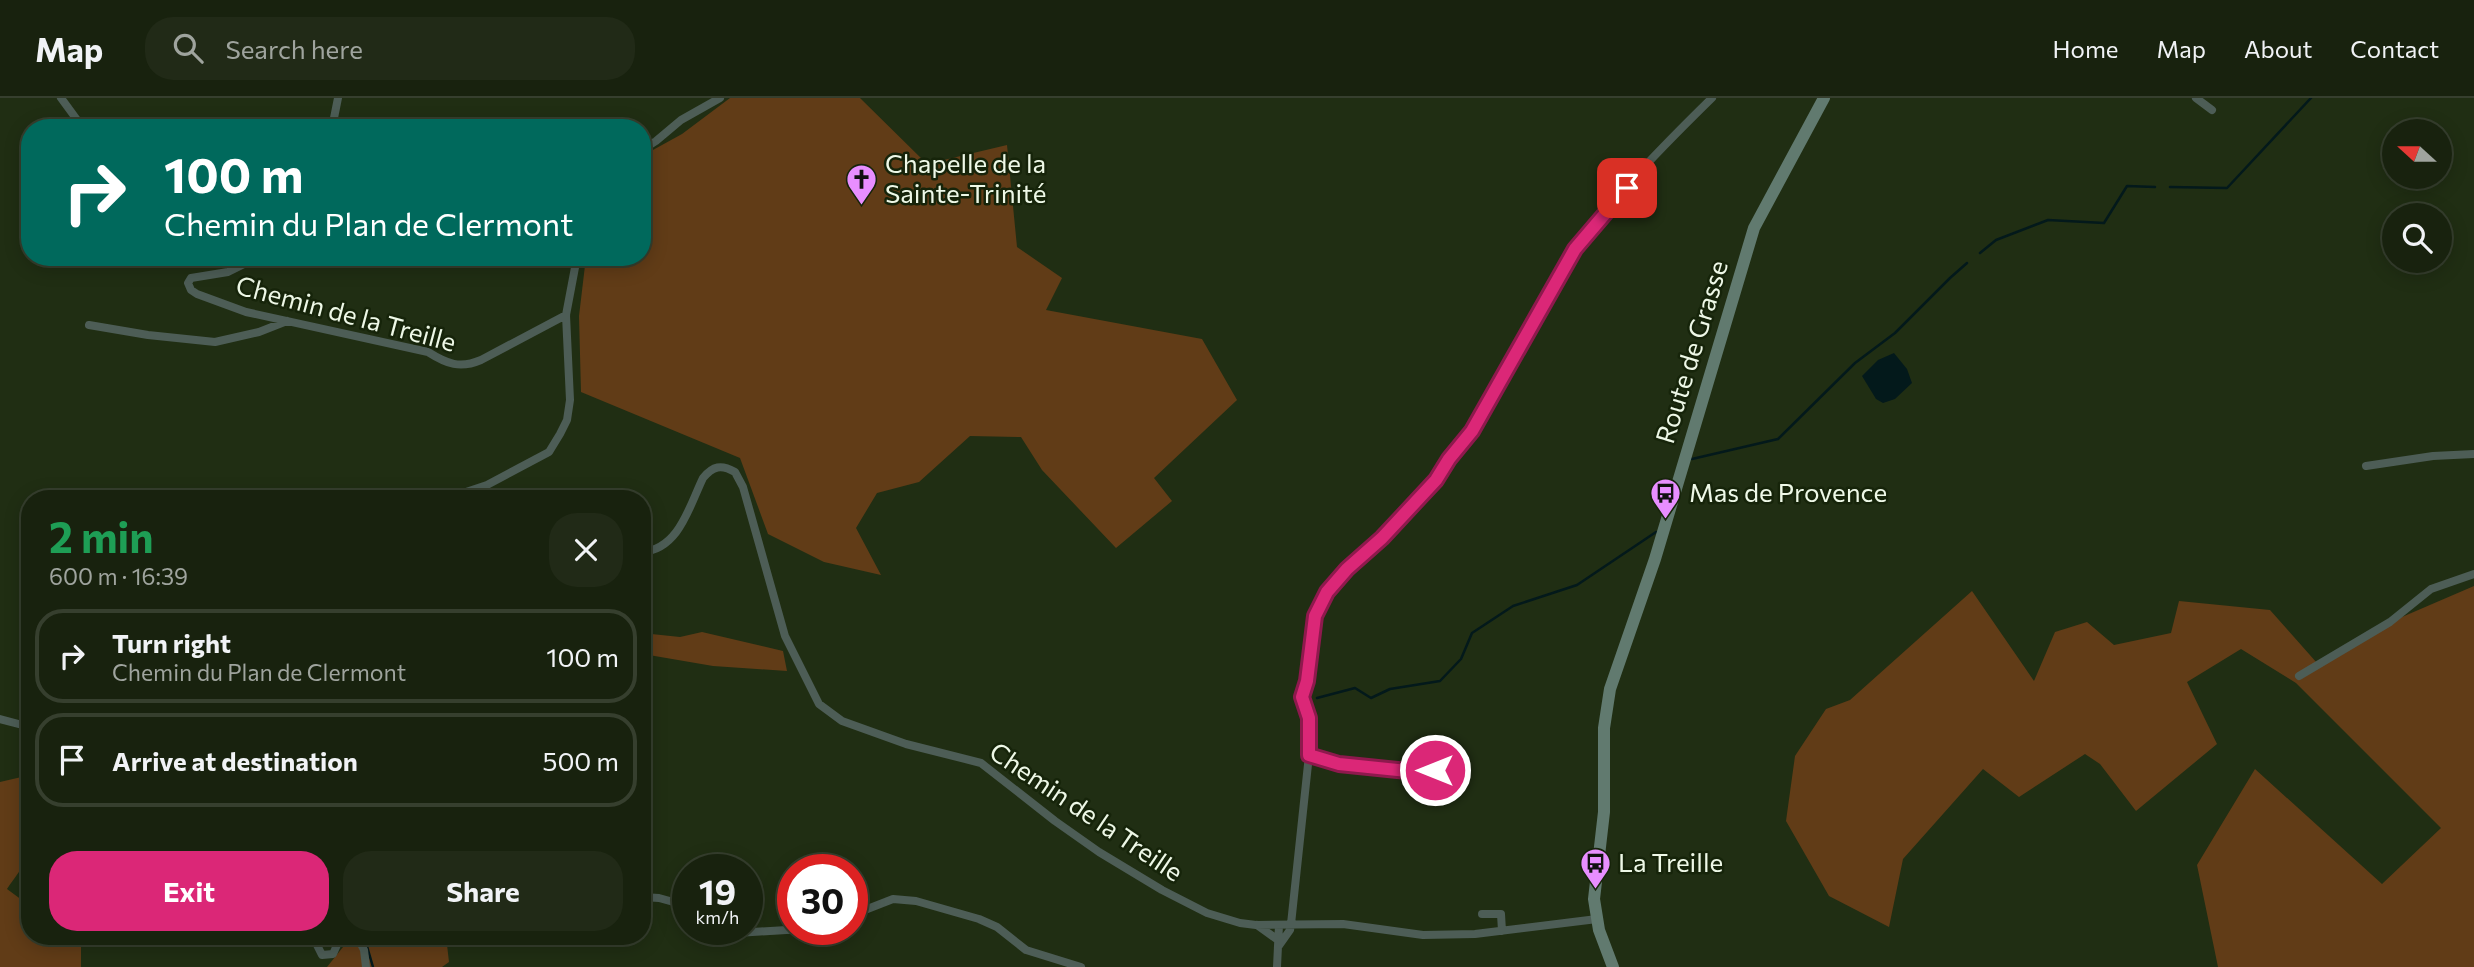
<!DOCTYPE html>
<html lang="en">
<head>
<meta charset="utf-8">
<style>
  body { margin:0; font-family:Commissioner,sans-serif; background:#212a17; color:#f1f3f6; height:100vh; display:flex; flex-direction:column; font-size:26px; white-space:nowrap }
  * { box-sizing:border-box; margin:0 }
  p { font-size:23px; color:#9fa49e }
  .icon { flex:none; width:38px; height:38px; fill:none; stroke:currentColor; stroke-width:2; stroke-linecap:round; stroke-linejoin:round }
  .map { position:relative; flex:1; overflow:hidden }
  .side { position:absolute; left:21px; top:392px; width:630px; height:455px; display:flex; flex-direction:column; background:#18220e; border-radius:28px; box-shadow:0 4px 18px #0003,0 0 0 2px #363f2e }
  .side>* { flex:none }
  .guide { position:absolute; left:21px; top:21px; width:630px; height:147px; border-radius:28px; box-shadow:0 4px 18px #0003,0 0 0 2px #363f2e; background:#00695c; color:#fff; overflow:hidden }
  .needle { width:46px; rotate:291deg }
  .fabs { position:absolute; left:2382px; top:21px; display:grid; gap:14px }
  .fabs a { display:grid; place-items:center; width:70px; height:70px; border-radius:50%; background:#18220e; box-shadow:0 4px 18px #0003,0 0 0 2px #363f2e; font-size:35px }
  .speed { position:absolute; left:672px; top:756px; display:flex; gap:14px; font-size:35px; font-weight:700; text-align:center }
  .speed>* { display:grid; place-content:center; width:91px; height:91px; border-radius:50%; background:#18220e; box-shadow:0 4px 18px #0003,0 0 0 2px #363f2e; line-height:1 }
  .speed small { font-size:18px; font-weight:400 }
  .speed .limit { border:10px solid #d22; background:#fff; color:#111 }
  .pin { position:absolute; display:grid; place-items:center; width:60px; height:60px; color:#fff; margin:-30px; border-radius:14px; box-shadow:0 4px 10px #0006 }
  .me { position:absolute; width:77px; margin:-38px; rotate:270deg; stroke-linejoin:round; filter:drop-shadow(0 0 5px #0008) }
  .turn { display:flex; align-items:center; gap:24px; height:147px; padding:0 28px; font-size:32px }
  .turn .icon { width:91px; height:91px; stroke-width:2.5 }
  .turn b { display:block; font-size:49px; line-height:60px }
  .round { display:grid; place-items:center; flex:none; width:74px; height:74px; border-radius:28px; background:#212a17 }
  .headline { display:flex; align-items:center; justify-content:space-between; height:119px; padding:0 28px }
  h1 { font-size:42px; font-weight:700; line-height:52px; color:#1e9e55 }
  .primary-button { display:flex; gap:14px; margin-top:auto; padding:14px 28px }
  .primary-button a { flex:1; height:80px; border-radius:28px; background:#db2777; color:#fff; font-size:28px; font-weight:700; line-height:80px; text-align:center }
  .primary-button a+a { background:#212a17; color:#f1f3f6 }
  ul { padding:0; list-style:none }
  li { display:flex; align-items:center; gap:21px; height:94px; margin:0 14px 10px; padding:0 14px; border:4px solid #363f2e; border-radius:28px }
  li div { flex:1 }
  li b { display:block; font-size:26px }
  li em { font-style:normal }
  header { display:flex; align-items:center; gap:42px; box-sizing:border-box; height:98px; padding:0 35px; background:#18220e; border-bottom:2px solid #363f2e }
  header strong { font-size:33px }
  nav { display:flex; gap:38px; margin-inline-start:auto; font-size:24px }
  .search { width:490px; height:63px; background:#212a17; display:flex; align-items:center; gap:18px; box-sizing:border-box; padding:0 24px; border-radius:28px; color:#9fa49e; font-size:26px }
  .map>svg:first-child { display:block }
  .green { fill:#613c17 }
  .water { fill:#03191b }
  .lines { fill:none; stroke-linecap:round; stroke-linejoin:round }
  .stream { stroke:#03191b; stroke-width:2.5 }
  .street { stroke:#4d5d56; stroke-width:8 }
  .secondary { stroke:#617a6f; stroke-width:12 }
  .route-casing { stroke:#8e194d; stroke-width:18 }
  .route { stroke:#db2777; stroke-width:12 }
  .labels { text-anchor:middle; stroke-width:5; stroke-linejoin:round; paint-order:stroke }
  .poi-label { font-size:26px; fill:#eef8e7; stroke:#16240a; text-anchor:start }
  .street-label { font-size:26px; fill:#eef8e7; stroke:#16240a }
</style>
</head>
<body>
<header>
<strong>Map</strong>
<div class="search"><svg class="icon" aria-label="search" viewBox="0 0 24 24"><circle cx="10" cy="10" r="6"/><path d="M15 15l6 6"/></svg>Search here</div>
<nav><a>Home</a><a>Map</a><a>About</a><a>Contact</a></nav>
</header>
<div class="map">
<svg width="2474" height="869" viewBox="0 0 2474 869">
  <rect width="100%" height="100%" fill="#202e13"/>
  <path class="green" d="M 730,0 L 860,0 L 927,66 L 1007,47 L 1017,149 L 1062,180 L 1046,212 L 1202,241 L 1237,302 L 1154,380 L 1172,403 L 1116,450 L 1042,372 L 1021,339 L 970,338 L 919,384 L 877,395 L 856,430 L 881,477 L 824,464 L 768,436 L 740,360 L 581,294 L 579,218 L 586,159 L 642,159 L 642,58 L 682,36 Z
    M 2474,488 L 2474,869 L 2218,869 L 2197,767 L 2255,671 L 2382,786 L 2441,730 L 2296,585 L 2241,551 L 2187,584 L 2217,646 L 2136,713 L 2100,666 L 2085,656 L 2019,699 L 1983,671 L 1903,761 L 1889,829 L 1829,798 L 1786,723 L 1795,658 L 1826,611 L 1850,602 L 1972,493 L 2034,583 L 2055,534 L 2087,524 L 2114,547 L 2171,535 L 2179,503 L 2270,512 L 2317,565 L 2402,519 Z
    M 702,534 L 783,553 L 787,573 L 713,568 L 643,556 L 642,535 L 680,539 Z
    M 30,677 L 30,691 L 20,712 C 38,755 31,756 7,791 L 30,808 L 30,838 L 87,838 L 81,840 L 81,869 L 0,869 L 0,684 Z
    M 446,838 L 449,864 L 442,869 L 327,869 L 351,839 Z"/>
  <path class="water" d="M 1894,255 L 1907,271 L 1912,285 L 1895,301 L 1883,305 L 1876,301 L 1862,278 L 1878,262 Z"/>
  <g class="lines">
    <path class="stream" d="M 2170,89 L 2227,90 L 2311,0
      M 1980,155 L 1996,142 L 2048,122 L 2104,125 L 2127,88 L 2155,89
      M 1692,361 L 1778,341 L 1855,265 L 1895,235 L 1950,180 L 1967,165
      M 1317,600 L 1355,590 L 1371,600 L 1390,591 L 1440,583 L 1461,561 L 1472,535 L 1513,508 L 1577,487 L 1656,434
      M 364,838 L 373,869"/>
    <path class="street" d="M 61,0 L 83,30
      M 2196,0 L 2212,12
      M 332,30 L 338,0
      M 642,52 L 656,43 L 681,22 L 720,0
      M 258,159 L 228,174 L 191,180 L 188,185 L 191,192 L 197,196 L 246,214 L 428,254 C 447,266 460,271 481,262 L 566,217
      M 89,227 L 148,237 L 215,244 L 259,234 L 287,223
      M 2366,368 L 2433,358 L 2474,356
      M 86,394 L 88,401
      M 451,399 L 487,387 L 549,354 L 560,336 L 567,322 L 570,302 L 566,217 L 577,159
      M 642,454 C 679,451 689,409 703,380 C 713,368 721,366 735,374 L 743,389 L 785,538 L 819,606 L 842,623 L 906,646 L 981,665 L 1055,723 L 1099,754 L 1162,792 L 1207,815 L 1240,825 L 1256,827 L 1343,826 L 1423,837 L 1475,836 L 1597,821
      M 2299,578 L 2390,524 L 2431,491 L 2474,476
      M 0,621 L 30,629
      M 1309,657 L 1339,666 L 1428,675 L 1435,672
      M 642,799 L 659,800 L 688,808
      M 1482,816 L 1501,816 L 1502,833
      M 852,817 L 893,801 L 916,803 L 979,821 L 997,829 L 1026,852 L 1081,869
      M 1257,827 L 1278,842
      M 728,831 L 737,835 L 803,831
      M 144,838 L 152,845 L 234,838
      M 309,838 L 314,841 L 322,857 L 333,856 L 341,838
      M 357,838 L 364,852 L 366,869
      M 1278,849 L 1290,832 L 1291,826 L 1309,657 L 1309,620 L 1302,599 L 1307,583 L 1315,518 L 1327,494 L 1347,471 L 1382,440 L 1436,382 L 1449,361 L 1472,333 L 1575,151 C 1615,97 1664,47 1712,0
      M 1277,869 L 1279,827"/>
    <path class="secondary" d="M 1613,869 L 1599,832 L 1594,801 L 1604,714 L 1604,630 L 1610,591 L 1655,461 L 1754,130 L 1824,0"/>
  </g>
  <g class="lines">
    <defs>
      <path id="route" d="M 1435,672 L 1427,675 L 1339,666 L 1309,657 L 1309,620 L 1302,599 L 1307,583 L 1315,518 L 1327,494 L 1347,471 L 1382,440 L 1436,382 L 1449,361 L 1472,333 L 1575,151 L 1627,90"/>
    </defs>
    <use href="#route" class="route-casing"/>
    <use href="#route" class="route"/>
  </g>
  <defs>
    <symbol id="church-pin" viewBox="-11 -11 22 30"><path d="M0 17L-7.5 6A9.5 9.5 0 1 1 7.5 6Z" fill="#e88eff" stroke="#16240a"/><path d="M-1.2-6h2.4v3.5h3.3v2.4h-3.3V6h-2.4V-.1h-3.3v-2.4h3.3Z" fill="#111"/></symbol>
    <symbol id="bus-pin" viewBox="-11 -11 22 30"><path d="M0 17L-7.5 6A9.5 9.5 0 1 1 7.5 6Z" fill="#e88eff" stroke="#16240a"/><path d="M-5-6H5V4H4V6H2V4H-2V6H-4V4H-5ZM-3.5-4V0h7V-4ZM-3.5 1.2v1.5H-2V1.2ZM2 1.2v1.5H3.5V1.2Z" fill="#111"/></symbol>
  </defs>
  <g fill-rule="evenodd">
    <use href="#church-pin" x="844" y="64" width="35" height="47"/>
    <use href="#bus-pin" x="1648" y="378" width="35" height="47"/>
    <use href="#bus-pin" x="1578" y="748" width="35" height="47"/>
  </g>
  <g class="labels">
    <g class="poi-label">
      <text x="885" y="75">Chapelle de la<tspan x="885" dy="30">Sainte-Trinité</tspan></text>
      <text x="1689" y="404">Mas de Provence</text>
      <text x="1618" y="774">La Treille</text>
    </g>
    <g class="street-label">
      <text transform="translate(346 216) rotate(15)" y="9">Chemin de la Treille</text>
      <text transform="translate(1692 254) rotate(-73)" y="9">Route de Grasse</text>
      <text transform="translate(1086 714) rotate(34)" y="9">Chemin de la Treille</text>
    </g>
  </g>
</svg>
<div class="fabs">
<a><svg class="needle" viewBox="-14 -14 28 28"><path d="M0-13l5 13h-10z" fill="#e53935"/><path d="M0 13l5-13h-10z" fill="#9fa49e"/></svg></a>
<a><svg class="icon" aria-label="search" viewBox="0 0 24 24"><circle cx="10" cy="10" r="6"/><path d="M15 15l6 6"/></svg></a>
</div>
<div class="speed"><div>19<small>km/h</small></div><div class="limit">30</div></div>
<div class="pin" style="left:1627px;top:90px;background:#d93025"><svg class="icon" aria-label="arrive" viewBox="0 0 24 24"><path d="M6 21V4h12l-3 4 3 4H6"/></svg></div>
<svg class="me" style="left:1435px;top:672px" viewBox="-20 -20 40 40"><circle r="17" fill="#db2777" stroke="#fff" stroke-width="3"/><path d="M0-11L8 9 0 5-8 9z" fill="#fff"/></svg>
<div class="guide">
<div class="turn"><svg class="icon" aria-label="right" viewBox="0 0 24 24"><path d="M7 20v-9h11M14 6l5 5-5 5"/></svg><div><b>100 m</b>Chemin du Plan de Clermont</div></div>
</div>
<section class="side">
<div class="headline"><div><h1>2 min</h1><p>600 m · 16:39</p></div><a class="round"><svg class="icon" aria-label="close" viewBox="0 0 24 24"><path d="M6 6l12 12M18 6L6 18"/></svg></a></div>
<ul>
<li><svg class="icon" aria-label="right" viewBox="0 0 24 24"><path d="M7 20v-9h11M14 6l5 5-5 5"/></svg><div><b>Turn right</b><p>Chemin du Plan de Clermont</p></div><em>100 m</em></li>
<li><svg class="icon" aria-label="arrive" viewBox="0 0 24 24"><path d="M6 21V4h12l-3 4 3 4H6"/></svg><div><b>Arrive at destination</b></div><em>500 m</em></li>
</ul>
<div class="primary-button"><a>Exit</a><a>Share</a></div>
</section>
</div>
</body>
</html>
